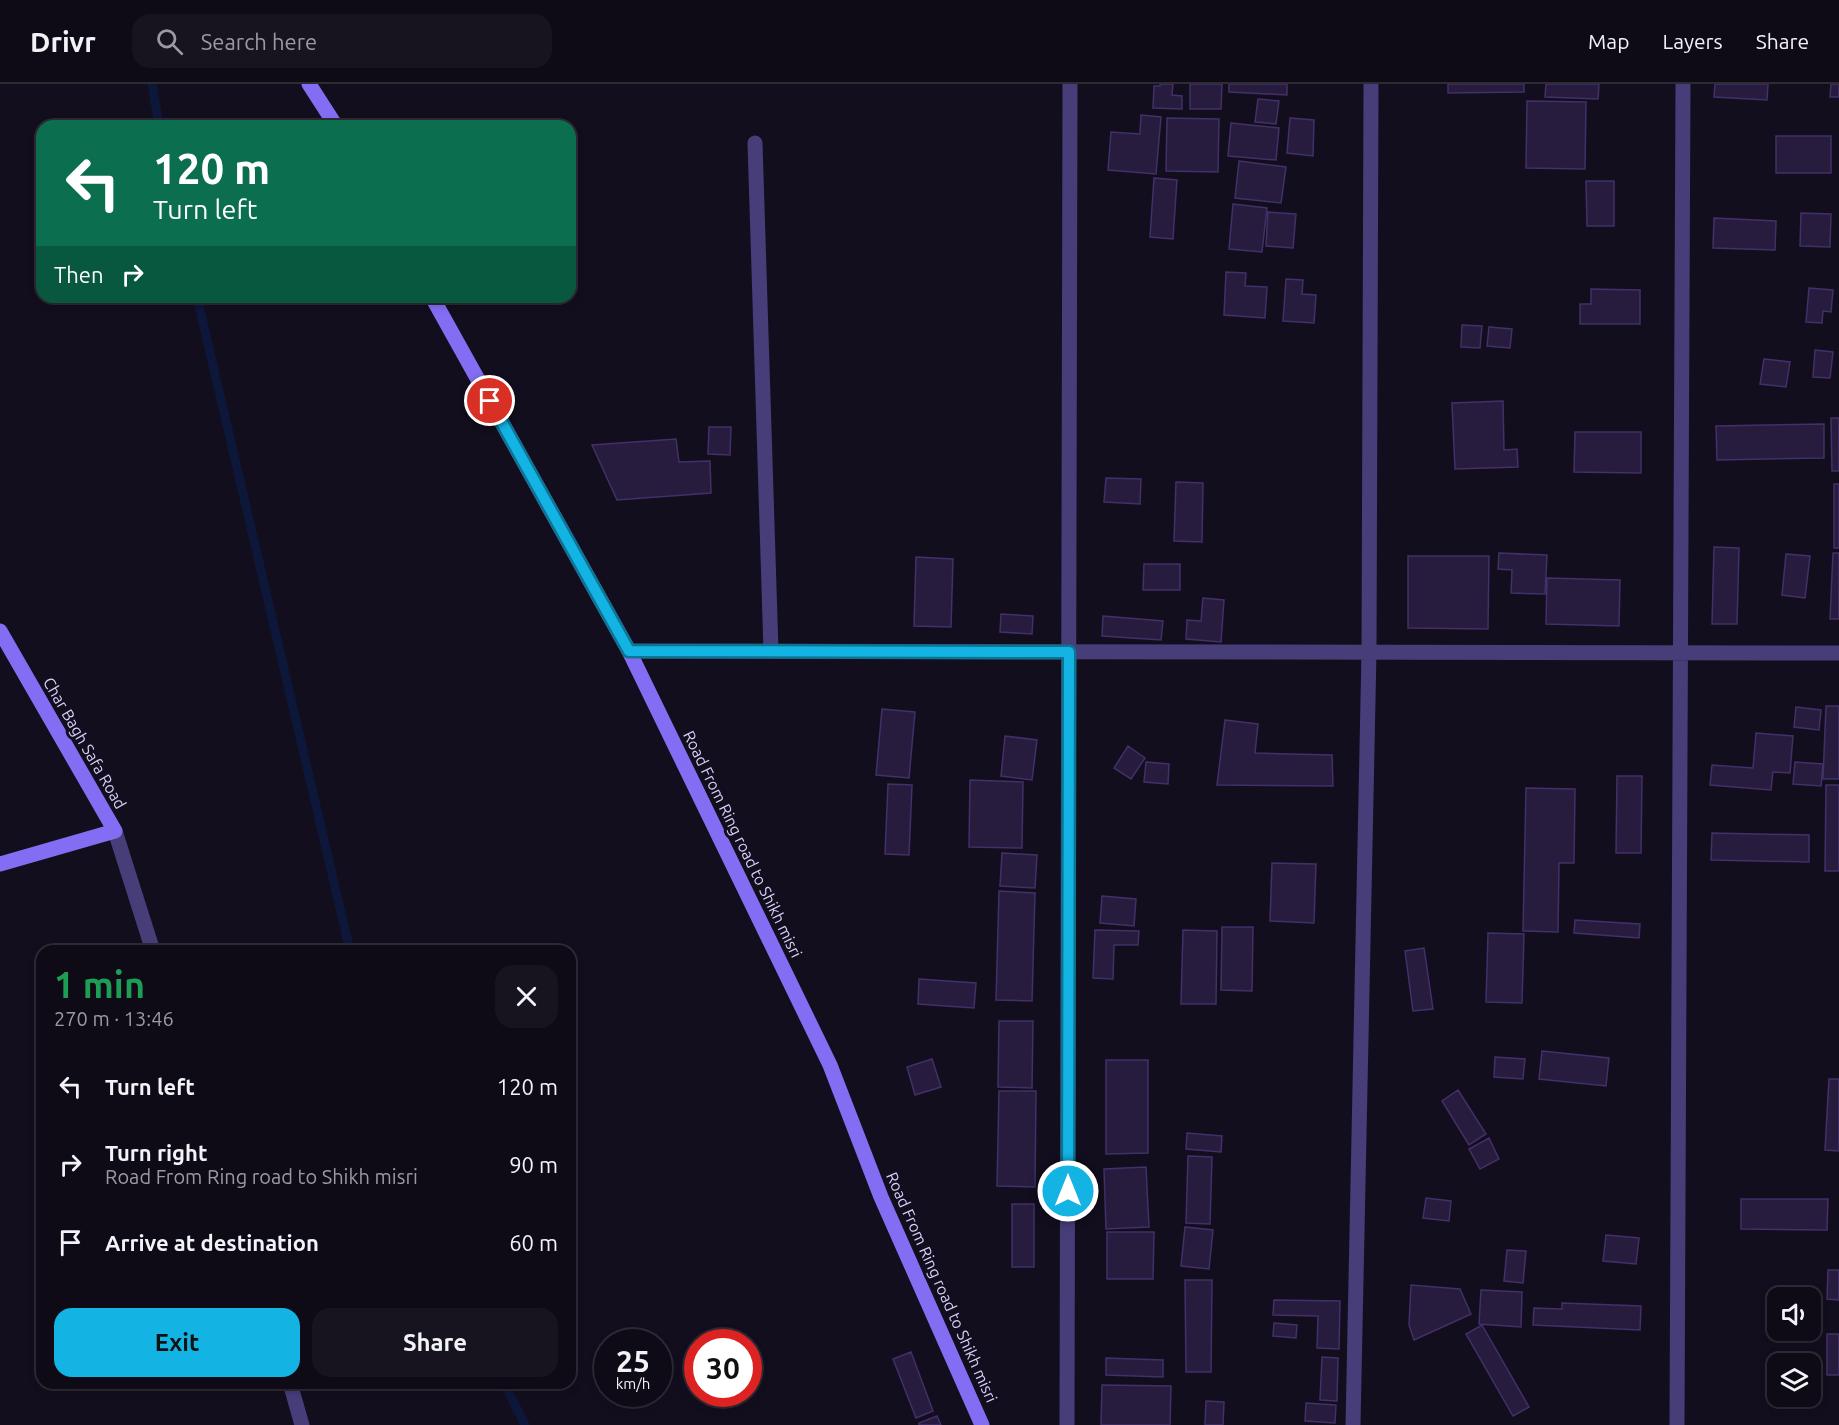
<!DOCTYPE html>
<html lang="en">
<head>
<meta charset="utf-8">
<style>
  body { margin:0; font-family:Ubuntu,sans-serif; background:#17131f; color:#f1f3f6; height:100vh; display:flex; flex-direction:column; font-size:22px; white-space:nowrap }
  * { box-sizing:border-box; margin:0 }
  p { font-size:20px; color:#9b9aa1 }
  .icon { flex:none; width:33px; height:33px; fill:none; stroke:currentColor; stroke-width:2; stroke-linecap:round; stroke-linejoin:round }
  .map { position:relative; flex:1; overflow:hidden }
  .panel { position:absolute; left:36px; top:861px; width:540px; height:444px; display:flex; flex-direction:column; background:#0e0a16; border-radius:18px; box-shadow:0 3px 9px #0003,0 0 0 2px #2e2b35 }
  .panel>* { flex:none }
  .hud { position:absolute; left:36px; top:36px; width:540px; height:183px; border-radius:18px; box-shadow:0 3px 9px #0003,0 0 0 2px #2e2b35; background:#0b6e4f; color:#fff; overflow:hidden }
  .controls { position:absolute; left:1767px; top:1203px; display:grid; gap:12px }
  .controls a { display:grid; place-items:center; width:54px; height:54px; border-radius:12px; background:#0e0a16; box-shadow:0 3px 9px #0003,0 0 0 2px #2e2b35; font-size:30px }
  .speed { position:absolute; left:594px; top:1245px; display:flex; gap:12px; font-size:30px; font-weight:700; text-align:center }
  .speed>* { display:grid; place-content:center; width:78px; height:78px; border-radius:50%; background:#0e0a16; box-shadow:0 3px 9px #0003,0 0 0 2px #2e2b35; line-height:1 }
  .speed small { font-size:15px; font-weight:400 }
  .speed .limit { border:9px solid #d22; background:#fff; color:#111 }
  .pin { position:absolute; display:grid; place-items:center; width:51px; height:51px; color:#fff; margin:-26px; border:3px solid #fff; border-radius:50%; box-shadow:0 2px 6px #0007 }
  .me { position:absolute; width:66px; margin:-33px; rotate:0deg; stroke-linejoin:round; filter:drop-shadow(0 0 4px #0008) }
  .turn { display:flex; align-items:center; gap:21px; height:126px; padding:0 18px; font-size:27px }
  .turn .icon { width:78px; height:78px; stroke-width:2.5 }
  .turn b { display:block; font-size:42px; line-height:51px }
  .then { display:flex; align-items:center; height:57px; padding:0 18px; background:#0003; gap:12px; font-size:22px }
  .round { display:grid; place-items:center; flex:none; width:63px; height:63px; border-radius:18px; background:#17131f }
  .overview { display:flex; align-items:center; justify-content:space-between; height:102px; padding:0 18px }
  h1 { font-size:36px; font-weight:700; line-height:45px; color:#1e9e55 }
  .button { display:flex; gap:12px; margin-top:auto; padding:12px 18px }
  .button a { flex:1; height:69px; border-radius:18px; background:#13b4e3; color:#111; font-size:24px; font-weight:700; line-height:69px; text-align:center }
  .button a+a { background:#17131f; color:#f1f3f6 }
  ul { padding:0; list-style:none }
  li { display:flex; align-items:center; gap:18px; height:78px; padding:0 18px }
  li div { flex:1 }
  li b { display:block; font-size:22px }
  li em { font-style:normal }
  header { display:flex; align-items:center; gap:36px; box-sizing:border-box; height:84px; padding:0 30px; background:#0e0a16; border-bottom:2px solid #2e2b35 }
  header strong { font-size:28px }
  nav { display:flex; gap:33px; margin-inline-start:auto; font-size:21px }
  .search { width:420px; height:54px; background:#17131f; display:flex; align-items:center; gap:15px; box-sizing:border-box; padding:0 21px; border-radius:18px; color:#9b9aa1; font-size:22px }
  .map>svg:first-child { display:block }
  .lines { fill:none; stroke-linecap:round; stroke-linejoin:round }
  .stream { stroke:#0d1739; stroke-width:9 }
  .building { fill:#271c3e; stroke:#423068; stroke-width:1.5 }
  .street { stroke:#473d79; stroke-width:15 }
  .secondary { stroke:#836ef3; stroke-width:15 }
  .route-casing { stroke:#0c7594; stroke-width:15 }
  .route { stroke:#13b4e3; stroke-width:10 }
  .labels { text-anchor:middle; stroke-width:6; stroke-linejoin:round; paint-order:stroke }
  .street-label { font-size:16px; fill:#dacffb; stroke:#130e1e }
</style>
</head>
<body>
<header>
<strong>Drivr</strong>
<div class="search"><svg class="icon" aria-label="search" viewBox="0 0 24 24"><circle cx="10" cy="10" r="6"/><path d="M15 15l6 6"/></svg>Search here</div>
<nav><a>Map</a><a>Layers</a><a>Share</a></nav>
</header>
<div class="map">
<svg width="1839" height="1341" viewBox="0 0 1839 1341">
  <rect width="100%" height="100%" fill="#130e1e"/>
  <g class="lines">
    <path class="stream" d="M 152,0 L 159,42
      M 197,213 L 350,867
      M 504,1299 L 525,1341"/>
  </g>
  <path class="building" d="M 1160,0 L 1173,0 L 1172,11 L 1182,12 L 1182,25 L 1153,24 L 1154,2 L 1160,2 Z
    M 1190,0 L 1222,0 L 1221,25 L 1190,25 Z
    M 1229,0 L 1287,0 L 1287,11 L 1229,8 Z
    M 1448,0 L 1524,0 L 1524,8 L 1448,9 Z
    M 1546,0 L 1599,0 L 1598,15 L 1545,13 Z
    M 1715,0 L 1768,0 L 1767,16 L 1714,13 Z
    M 1831,0 L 1839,0 L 1839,13 L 1830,13 Z
    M 1258,15 L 1279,17 L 1276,40 L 1255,38 Z
    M 1527,17 L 1586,18 L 1585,85 L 1526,84 Z
    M 1141,31 L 1161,33 L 1156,90 L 1108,86 L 1111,48 L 1140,50 Z
    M 1167,34 L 1219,35 L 1218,88 L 1166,87 Z
    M 1290,34 L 1314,36 L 1313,72 L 1287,69 Z
    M 1231,39 L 1279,44 L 1276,76 L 1228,72 Z
    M 1776,52 L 1831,52 L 1831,89 L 1776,89 Z
    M 1239,77 L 1286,83 L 1281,119 L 1235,114 Z
    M 1154,94 L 1177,96 L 1173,155 L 1150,153 Z
    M 1586,97 L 1614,97 L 1614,142 L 1587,142 Z
    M 1233,120 L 1267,124 L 1262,168 L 1229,165 Z
    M 1268,128 L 1296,130 L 1293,164 L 1266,162 Z
    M 1801,129 L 1831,130 L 1830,163 L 1800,162 Z
    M 1714,134 L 1776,137 L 1775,166 L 1713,164 Z
    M 1226,188 L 1246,189 L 1245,202 L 1267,203 L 1265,234 L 1224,231 Z
    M 1286,195 L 1303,196 L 1302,210 L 1316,211 L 1314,239 L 1283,237 Z
    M 1809,204 L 1833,206 L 1831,228 L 1823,227 L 1822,239 L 1806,238 Z
    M 1591,205 L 1640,206 L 1640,240 L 1580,240 L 1580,220 L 1591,220 Z
    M 1462,241 L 1482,242 L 1480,264 L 1461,263 Z
    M 1489,243 L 1512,245 L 1510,264 L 1487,262 Z
    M 1815,266 L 1833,268 L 1830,294 L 1813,293 Z
    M 1764,275 L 1790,278 L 1786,303 L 1760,300 Z
    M 1503,317 L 1504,366 L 1517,365 L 1518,383 L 1455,385 L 1452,319 Z
    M 1831,334 L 1839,334 L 1839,387 L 1832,387 Z
    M 1824,340 L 1824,374 L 1717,376 L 1716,342 Z
    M 709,343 L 731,343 L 730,371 L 708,370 Z
    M 1575,348 L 1641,348 L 1641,389 L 1574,388 Z
    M 676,355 L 679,378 L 710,377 L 711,409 L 617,416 L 592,361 Z
    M 1106,394 L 1141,395 L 1140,420 L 1104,418 Z
    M 1176,398 L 1203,399 L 1202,458 L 1174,457 Z
    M 1834,400 L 1839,400 L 1839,464 L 1834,464 Z
    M 1714,463 L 1739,464 L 1737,540 L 1712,540 Z
    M 1499,469 L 1547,471 L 1545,510 L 1511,509 L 1512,486 L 1498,485 Z
    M 1833,469 L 1839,469 L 1839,535 L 1830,535 Z
    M 1786,470 L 1810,472 L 1805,514 L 1782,511 Z
    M 1408,472 L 1489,472 L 1488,545 L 1408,544 Z
    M 916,473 L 953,475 L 951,543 L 914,542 Z
    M 1144,480 L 1180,480 L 1180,506 L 1143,506 Z
    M 1547,494 L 1620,496 L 1619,542 L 1546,540 Z
    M 1203,514 L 1224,516 L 1221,558 L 1186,555 L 1187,536 L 1201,537 Z
    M 1001,530 L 1033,532 L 1032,550 L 1000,548 Z
    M 1103,532 L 1163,537 L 1161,556 L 1102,552 Z
    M 1826,622 L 1839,622 L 1839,695 L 1823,695 Z
    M 1796,623 L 1821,626 L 1819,646 L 1794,643 Z
    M 882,625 L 915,628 L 909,694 L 876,691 Z
    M 1225,636 L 1258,640 L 1255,669 L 1332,671 L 1333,702 L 1217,701 Z
    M 1756,649 L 1793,652 L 1790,689 L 1773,688 L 1771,706 L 1710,701 L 1712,681 L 1753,684 Z
    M 1005,652 L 1037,656 L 1032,696 L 1001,692 Z
    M 1128,662 L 1145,674 L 1131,695 L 1114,684 Z
    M 1146,678 L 1169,680 L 1168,700 L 1144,698 Z
    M 1795,678 L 1823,680 L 1821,702 L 1793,700 Z
    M 1617,692 L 1642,692 L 1641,769 L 1616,769 Z
    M 970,696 L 1023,698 L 1022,764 L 969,763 Z
    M 888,700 L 912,701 L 909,771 L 885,770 Z
    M 1826,701 L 1839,701 L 1839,787 L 1825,787 Z
    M 1526,704 L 1575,705 L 1574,779 L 1559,779 L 1558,848 L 1523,847 Z
    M 1712,749 L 1809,751 L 1809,778 L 1711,776 Z
    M 1002,769 L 1037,771 L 1035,804 L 1000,802 Z
    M 1272,779 L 1316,780 L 1314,839 L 1270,837 Z
    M 999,807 L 1035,809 L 1032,917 L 996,916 Z
    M 1102,812 L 1136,815 L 1134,842 L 1100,839 Z
    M 1575,836 L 1640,840 L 1639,854 L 1574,849 Z
    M 1222,843 L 1253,843 L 1252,907 L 1221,906 Z
    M 1095,846 L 1139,847 L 1138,861 L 1114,861 L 1113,895 L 1093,894 Z
    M 1183,846 L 1217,847 L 1216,920 L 1181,920 Z
    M 1488,849 L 1524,850 L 1522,919 L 1486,918 Z
    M 1424,864 L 1433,925 L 1413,927 L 1405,867 Z
    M 919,895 L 976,899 L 974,924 L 918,920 Z
    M 999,937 L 1033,937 L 1032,1004 L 998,1003 Z
    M 1542,967 L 1609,974 L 1606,1002 L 1539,995 Z
    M 1495,973 L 1525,975 L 1523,995 L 1494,993 Z
    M 932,975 L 941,1003 L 915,1011 L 907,983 Z
    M 1106,976 L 1148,976 L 1148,1069 L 1106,1070 Z
    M 1829,995 L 1839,995 L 1839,1067 L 1825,1066 Z
    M 1458,1006 L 1486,1050 L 1469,1061 L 1442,1017 Z
    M 999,1007 L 1036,1007 L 1035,1103 L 997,1102 Z
    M 1187,1049 L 1222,1052 L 1221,1068 L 1186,1065 Z
    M 1489,1054 L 1499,1075 L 1480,1085 L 1469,1065 Z
    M 1188,1072 L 1212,1073 L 1210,1140 L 1186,1139 Z
    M 1146,1083 L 1149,1143 L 1106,1145 L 1104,1085 Z
    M 1426,1114 L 1451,1117 L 1449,1137 L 1423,1134 Z
    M 1741,1115 L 1828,1115 L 1827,1146 L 1741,1145 Z
    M 1012,1120 L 1034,1120 L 1034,1183 L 1012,1183 Z
    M 1185,1143 L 1213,1146 L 1209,1185 L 1181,1182 Z
    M 1107,1148 L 1154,1148 L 1153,1195 L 1107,1195 Z
    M 1606,1151 L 1639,1154 L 1636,1180 L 1603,1177 Z
    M 1507,1166 L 1526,1167 L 1523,1199 L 1504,1197 Z
    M 1828,1186 L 1839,1186 L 1839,1216 L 1827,1215 Z
    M 1185,1196 L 1212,1196 L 1211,1288 L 1186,1288 Z
    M 1411,1201 L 1460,1205 L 1471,1230 L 1414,1256 L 1409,1241 Z
    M 1481,1206 L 1522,1208 L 1521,1243 L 1479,1240 Z
    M 1274,1216 L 1340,1217 L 1339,1265 L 1317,1264 L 1318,1232 L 1273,1231 Z
    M 1562,1219 L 1641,1222 L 1640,1246 L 1533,1241 L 1534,1224 L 1562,1225 Z
    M 1274,1239 L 1297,1241 L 1296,1254 L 1273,1252 Z
    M 1482,1241 L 1529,1323 L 1513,1332 L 1466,1250 Z
    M 1827,1250 L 1839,1250 L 1839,1291 L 1827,1291 Z
    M 911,1268 L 933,1327 L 916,1334 L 893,1275 Z
    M 1322,1273 L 1338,1274 L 1337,1317 L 1320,1316 Z
    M 1106,1274 L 1163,1276 L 1163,1293 L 1106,1291 Z
    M 1102,1301 L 1171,1302 L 1170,1341 L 1101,1341 Z
    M 1206,1317 L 1224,1318 L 1223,1341 L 1205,1341 Z
    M 1306,1319 L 1336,1321 L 1335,1339 L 1305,1337 Z
    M 937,1332 L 941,1341 L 919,1341 L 919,1339 Z"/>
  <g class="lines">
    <path class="street" d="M 755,59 L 771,567
      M 629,567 L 1839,569
      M 115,747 L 153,867
      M 290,1299 L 302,1341
      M 1067,1341 L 1070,0
      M 1353,1341 L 1369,568 L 1371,0
      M 1677,1341 L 1683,0"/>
    <path class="secondary" d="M 309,0 L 336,42
      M 432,213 L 629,567 L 830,981 L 881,1113 L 982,1341
      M 0,547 L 115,747 L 0,780"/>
  </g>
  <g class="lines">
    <defs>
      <path id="route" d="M 490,317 L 629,567 L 1069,568 L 1068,1107"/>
    </defs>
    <use href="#route" class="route-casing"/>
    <use href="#route" class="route"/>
  </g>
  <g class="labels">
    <g class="street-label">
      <text transform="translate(85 659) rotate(60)" y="6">Char Bagh Safa Road</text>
      <text transform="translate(743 760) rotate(64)" y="6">Road From Ring road to Shikh misri</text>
      <text transform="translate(942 1203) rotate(66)" y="6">Road From Ring road to Shikh misri</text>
    </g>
  </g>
</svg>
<div class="controls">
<a><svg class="icon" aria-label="sound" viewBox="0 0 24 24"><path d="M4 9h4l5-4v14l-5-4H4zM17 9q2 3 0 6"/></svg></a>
<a><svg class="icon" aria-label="layers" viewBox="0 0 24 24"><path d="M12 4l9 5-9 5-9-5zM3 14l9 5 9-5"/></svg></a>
</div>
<div class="speed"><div>25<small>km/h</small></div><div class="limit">30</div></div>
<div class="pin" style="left:490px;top:317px;background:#d93025"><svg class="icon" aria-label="arrive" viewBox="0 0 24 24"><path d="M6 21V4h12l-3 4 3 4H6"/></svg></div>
<svg class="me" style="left:1068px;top:1107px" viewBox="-20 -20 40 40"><circle r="17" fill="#13b4e3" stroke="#fff" stroke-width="3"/><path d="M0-11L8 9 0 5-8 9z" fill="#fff"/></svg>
<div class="hud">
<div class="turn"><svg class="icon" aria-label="left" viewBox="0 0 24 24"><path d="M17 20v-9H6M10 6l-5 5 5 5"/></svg><div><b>120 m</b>Turn left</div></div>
<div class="then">Then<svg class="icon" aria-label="right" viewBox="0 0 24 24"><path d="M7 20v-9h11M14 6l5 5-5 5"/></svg></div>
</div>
<section class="panel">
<div class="overview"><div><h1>1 min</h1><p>270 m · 13:46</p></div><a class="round"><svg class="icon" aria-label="close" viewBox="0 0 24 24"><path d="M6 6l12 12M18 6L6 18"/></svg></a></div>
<ul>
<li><svg class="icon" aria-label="left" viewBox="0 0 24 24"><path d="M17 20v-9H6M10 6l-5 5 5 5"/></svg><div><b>Turn left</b></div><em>120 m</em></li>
<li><svg class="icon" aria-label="right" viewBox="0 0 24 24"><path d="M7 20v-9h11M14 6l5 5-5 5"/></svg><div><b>Turn right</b><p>Road From Ring road to Shikh misri</p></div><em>90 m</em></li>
<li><svg class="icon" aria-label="arrive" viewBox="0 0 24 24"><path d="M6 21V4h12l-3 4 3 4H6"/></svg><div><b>Arrive at destination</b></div><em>60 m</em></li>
</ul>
<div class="button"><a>Exit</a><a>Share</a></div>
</section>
</div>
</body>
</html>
